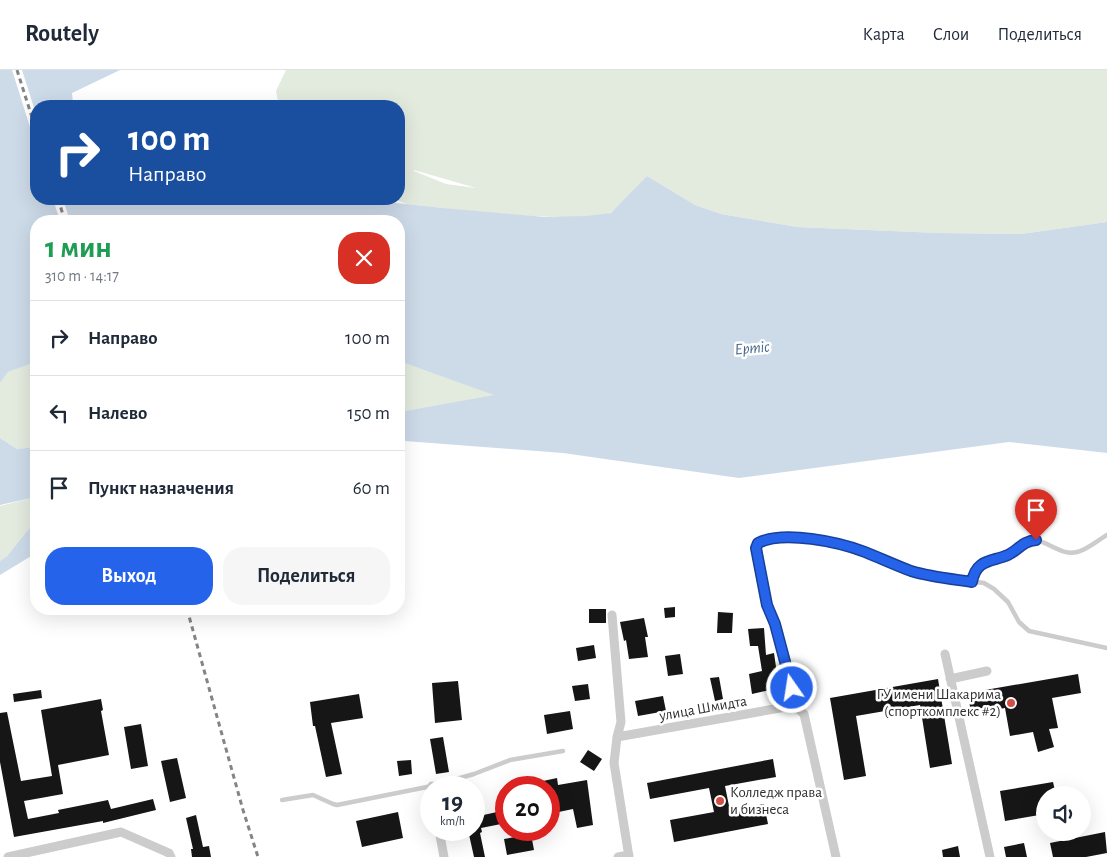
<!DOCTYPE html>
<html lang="ru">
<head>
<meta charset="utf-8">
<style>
  body { margin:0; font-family:"Alegreya Sans",sans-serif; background:#f6f6f7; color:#1f2937; height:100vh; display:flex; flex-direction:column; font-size:19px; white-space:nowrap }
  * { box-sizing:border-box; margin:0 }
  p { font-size:16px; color:#747a83 }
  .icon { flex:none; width:28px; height:28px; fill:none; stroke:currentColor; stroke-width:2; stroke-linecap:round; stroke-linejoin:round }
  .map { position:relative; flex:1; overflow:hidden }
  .drawer { position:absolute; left:30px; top:145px; width:375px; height:400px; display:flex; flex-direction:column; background:#fff; border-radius:20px; box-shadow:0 5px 20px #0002 }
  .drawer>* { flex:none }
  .hud { position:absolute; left:30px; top:30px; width:375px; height:105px; border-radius:20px; box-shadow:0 5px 20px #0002; background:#1a4fa0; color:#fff; overflow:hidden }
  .buttons { position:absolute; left:1036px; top:716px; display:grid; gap:10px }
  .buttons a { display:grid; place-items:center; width:55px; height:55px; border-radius:50%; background:#fff; box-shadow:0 5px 20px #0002; font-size:25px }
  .speed { position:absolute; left:420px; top:706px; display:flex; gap:10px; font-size:25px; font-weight:700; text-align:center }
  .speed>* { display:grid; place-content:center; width:65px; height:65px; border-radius:50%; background:#fff; box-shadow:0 5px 20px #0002; line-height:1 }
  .speed small { font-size:12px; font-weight:400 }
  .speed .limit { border:8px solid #d22; background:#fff; color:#111 }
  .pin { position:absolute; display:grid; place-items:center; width:42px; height:42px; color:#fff; margin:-51px -21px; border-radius:50% 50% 50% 0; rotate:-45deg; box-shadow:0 0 5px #0007 }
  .pin .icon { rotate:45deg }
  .me { position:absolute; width:55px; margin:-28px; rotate:347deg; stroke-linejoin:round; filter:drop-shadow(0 0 4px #0008) }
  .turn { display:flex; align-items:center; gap:18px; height:105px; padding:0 15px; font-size:22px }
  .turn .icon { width:65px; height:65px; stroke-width:2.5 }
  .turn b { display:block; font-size:35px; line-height:42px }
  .round { display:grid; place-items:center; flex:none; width:52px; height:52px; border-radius:20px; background:#f6f6f7 }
  .summary { display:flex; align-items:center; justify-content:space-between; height:85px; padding:0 15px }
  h1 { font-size:30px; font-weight:700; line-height:38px; color:#1e9e55 }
  .primary-button { display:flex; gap:10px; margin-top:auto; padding:10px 15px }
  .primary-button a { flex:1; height:58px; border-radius:20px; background:#2563eb; color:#fff; font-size:20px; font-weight:700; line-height:58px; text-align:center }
  .primary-button a+a { background:#f6f6f7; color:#1f2937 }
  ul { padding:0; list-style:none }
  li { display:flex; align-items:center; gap:15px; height:75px; padding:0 15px; border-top:1px solid #e0e1e3 }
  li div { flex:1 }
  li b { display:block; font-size:19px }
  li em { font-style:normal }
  header { display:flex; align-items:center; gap:30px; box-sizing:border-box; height:70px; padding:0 25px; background:#fff; border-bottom:1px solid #e0e1e3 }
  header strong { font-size:24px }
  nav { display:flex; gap:28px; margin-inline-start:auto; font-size:18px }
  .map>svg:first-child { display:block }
  .green { fill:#e3eade; fill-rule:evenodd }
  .water { fill:#cddae8 }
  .pier { fill:#fff }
  .building { fill:#161616 }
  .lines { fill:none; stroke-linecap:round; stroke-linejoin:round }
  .service { stroke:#ccc; stroke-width:4.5 }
  .minor { stroke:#ccc; stroke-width:9 }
  .rail { stroke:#848484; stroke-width:3; stroke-dasharray:5 4; stroke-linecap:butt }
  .route-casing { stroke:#184099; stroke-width:12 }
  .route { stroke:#2563eb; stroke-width:9 }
  .poi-dot { fill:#d14f45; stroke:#fff; stroke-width:2 }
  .labels { text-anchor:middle; stroke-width:5; stroke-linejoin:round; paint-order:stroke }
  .poi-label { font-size:15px; fill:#2f2f2f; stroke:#fff; text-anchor:end }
  .street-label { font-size:15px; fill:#2f2f2f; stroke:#fff }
  .water-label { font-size:16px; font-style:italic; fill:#466588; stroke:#fff }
</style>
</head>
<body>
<header>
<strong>Routely</strong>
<nav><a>Карта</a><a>Слои</a><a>Поделиться</a></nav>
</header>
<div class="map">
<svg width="1107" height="787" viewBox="0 0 1107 787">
  <rect width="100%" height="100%" fill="#fff"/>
  <path class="green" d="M 286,0 L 1107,0 L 1107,152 L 1021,164 L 939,163 L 797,157 L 721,144 L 695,135 L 647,106 C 636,118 625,133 612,142 C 588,156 441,138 407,134 L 393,129 L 399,129 L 399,36 L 279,36 L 276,21 ZM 414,101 L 414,100 L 476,118 L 446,114 Z
    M 399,291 L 496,325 L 399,342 Z
    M 36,292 L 36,377 L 17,379 L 0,368 L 0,313 L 8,302 Z
    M 36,427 L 36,450 L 7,486 L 0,491 L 0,436 Z"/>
  <path class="water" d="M 0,0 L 120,0 L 72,23 L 73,33 L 80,36 L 36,36 L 36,129 L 360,129 L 443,138 L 545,147 L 587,146 L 611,143 L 647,106 L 695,135 L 721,144 L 797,157 L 939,163 L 1021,164 L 1107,152 L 1107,383 L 1009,372 L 739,408 L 563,383 L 405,371 L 399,373 L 399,342 L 494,325 L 399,291 L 399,151 L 36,151 L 36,292 L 8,302 L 0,313 Z
    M 0,368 L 17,379 L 36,377 L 36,427 L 0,435 Z
    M 36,450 L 36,483 L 0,505 L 0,491 L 7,486 Z"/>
  <path class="pier" d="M 12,0 L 22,0 L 36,44 L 36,76 Z
    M 53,129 L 63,129 L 70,151 L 60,151 Z"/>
  <path class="building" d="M 675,537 L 675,547 L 665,548 L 664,538 Z
    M 589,539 L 606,539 L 606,553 L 589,553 Z
    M 718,542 L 733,543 L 732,563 L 717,563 Z
    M 644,548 L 648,567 L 645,567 L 648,587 L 629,589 L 626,570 L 624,571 L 620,552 Z
    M 764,558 L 766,585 L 774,583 L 779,618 L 752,624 L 749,604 L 762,601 L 758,576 L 750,576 L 748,559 Z
    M 594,575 L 596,588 L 578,591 L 576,578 Z
    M 680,584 L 683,604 L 668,606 L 665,586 Z
    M 1078,604 L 1081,623 L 1052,628 L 1058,658 L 1049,659 L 1054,677 L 1038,682 L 1033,662 L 1010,666 L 1005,638 L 971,644 L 968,623 Z
    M 719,607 L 723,629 L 715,631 L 710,608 Z
    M 938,609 L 952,694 L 930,698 L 920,635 L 856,646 L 866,706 L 844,710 L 830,628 Z
    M 458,611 L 462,650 L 435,653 L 432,613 Z
    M 588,614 L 590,629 L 575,631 L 572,616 Z
    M 41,620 L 42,628 L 14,632 L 13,624 Z
    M 359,624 L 363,648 L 331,653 L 342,704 L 326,707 L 315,656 L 313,656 L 310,632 Z
    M 663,626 L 666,641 L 638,646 L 635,631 Z
    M 101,629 L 103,640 L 101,641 L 109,685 L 58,695 L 63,724 L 24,731 L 28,749 L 59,743 L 58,740 L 108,730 L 111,739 L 153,729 L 156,740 L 103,753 L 103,751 L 14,767 L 0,692 L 0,643 L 7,642 L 21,711 L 52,706 L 41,640 Z
    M 570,641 L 573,659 L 547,664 L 544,645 Z
    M 141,654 L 148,696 L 131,699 L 124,657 Z
    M 443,667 L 449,702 L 436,704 L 430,669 Z
    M 588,680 L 602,689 L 594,701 L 580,692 Z
    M 177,688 L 186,728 L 170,732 L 161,691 Z
    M 773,689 L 776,707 L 725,716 L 730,741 L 764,734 L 768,754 L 674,772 L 670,750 L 714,742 L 709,718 L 650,729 L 647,713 Z
    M 411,690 L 412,704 L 399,706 L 397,691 Z
    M 557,708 L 558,715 L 587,710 L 593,755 L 577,758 L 573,739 L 549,744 L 549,718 L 529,718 L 529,714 Z
    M 1053,712 L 1056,725 L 1045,725 L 1045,744 L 1005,751 L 1000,721 Z
    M 506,740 L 506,753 L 481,758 L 482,762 L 480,763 L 485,787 L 474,787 L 468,760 L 474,760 L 474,741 L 479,741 L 479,746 Z
    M 398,742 L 403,768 L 362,777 L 356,751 Z
    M 196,745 L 203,777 L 209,776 L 211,787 L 192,787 L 191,779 L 193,779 L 186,748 Z
    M 1105,762 L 1107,783 L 1086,787 L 1053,787 L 1050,773 Z
    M 531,764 L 534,780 L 507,785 L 504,769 Z
    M 1024,773 L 1027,787 L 1006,787 L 1004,777 Z
    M 958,776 L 960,787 L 943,787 L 942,780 Z"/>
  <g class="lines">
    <path class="service" d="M 972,512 C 977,487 993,493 1009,484 C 1018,479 1026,468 1036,470 C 1050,473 1063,486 1077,482 C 1087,480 1098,470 1107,465
      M 796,637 L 775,554 L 767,535 L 756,478 L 759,473 L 762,471 L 787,466 L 823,471 L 864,482 L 888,493 L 914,501 L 932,506 L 984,513 L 994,519 L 1008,532 L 1019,552 L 1029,561 L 1107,578
      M 282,730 L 313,725 L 333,734 L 337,735 L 432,716 L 474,704 L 510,690 L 563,681"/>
    <path class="minor" d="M 612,545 L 621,652 L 617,667
      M 945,584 L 990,787
      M 950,609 L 987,601
      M 432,716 L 432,718
      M 439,760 L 444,787
      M 8,787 L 121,762 L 169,783 L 171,787
      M 618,787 L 629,785
      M 629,787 L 614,693 L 617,667 L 791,636 L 796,637 L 804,644 L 836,787"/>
    <path class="rail" d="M 17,0 L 36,60
      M 58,129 L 65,151
      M 187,539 L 243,740 L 258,787"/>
  </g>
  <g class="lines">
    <defs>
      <path id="route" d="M 792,618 L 775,554 L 767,535 L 756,478 L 758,473 C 784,460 839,472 865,482 C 880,488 895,495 911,501 C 931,507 952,509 972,512 C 976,489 991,492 1008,485 C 1018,480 1023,471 1036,470"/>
    </defs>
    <use href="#route" class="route-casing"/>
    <use href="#route" class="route"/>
  </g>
  <g class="poi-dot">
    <circle cx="1011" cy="633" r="5"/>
    <circle cx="720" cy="731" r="5"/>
  </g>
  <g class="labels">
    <g class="poi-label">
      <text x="1001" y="629">ГУ имени Шакарима<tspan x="1001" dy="17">(спорткомплекс #2)</tspan></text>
      <text x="730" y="727" text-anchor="start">Колледж права<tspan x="730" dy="17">и бизнеса</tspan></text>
    </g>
    <g class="street-label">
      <text transform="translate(703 638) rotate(-10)" y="5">улица Шмидта</text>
    </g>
    <g class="water-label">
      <text transform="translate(752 277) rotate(-5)" y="6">Ертіс</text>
    </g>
  </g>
</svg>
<div class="buttons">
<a><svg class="icon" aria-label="sound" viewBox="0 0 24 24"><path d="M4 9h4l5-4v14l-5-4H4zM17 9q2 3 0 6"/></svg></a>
</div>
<div class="speed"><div>19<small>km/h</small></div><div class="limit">20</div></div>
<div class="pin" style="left:1036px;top:470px;background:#d93025"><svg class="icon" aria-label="arrive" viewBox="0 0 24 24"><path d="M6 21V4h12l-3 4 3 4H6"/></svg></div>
<svg class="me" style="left:792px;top:618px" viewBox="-20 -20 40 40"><circle r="17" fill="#2563eb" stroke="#fff" stroke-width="3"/><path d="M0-11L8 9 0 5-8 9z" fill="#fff"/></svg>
<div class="hud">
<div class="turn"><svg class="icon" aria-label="right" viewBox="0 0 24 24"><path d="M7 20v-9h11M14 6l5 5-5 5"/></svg><div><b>100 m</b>Направо</div></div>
</div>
<section class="drawer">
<div class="summary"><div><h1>1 мин</h1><p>310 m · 14:17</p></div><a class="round" style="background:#d93025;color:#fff"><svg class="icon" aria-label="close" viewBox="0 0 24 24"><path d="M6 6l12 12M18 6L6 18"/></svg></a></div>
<ul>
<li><svg class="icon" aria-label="right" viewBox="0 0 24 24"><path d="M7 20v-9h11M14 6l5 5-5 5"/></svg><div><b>Направо</b></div><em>100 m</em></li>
<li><svg class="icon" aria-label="left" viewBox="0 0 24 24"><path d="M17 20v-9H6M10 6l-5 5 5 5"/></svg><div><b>Налево</b></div><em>150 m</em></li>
<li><svg class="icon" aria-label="arrive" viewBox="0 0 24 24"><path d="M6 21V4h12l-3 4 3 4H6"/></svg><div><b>Пункт назначения</b></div><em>60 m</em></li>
</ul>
<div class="primary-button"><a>Выход</a><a>Поделиться</a></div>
</section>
</div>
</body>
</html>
